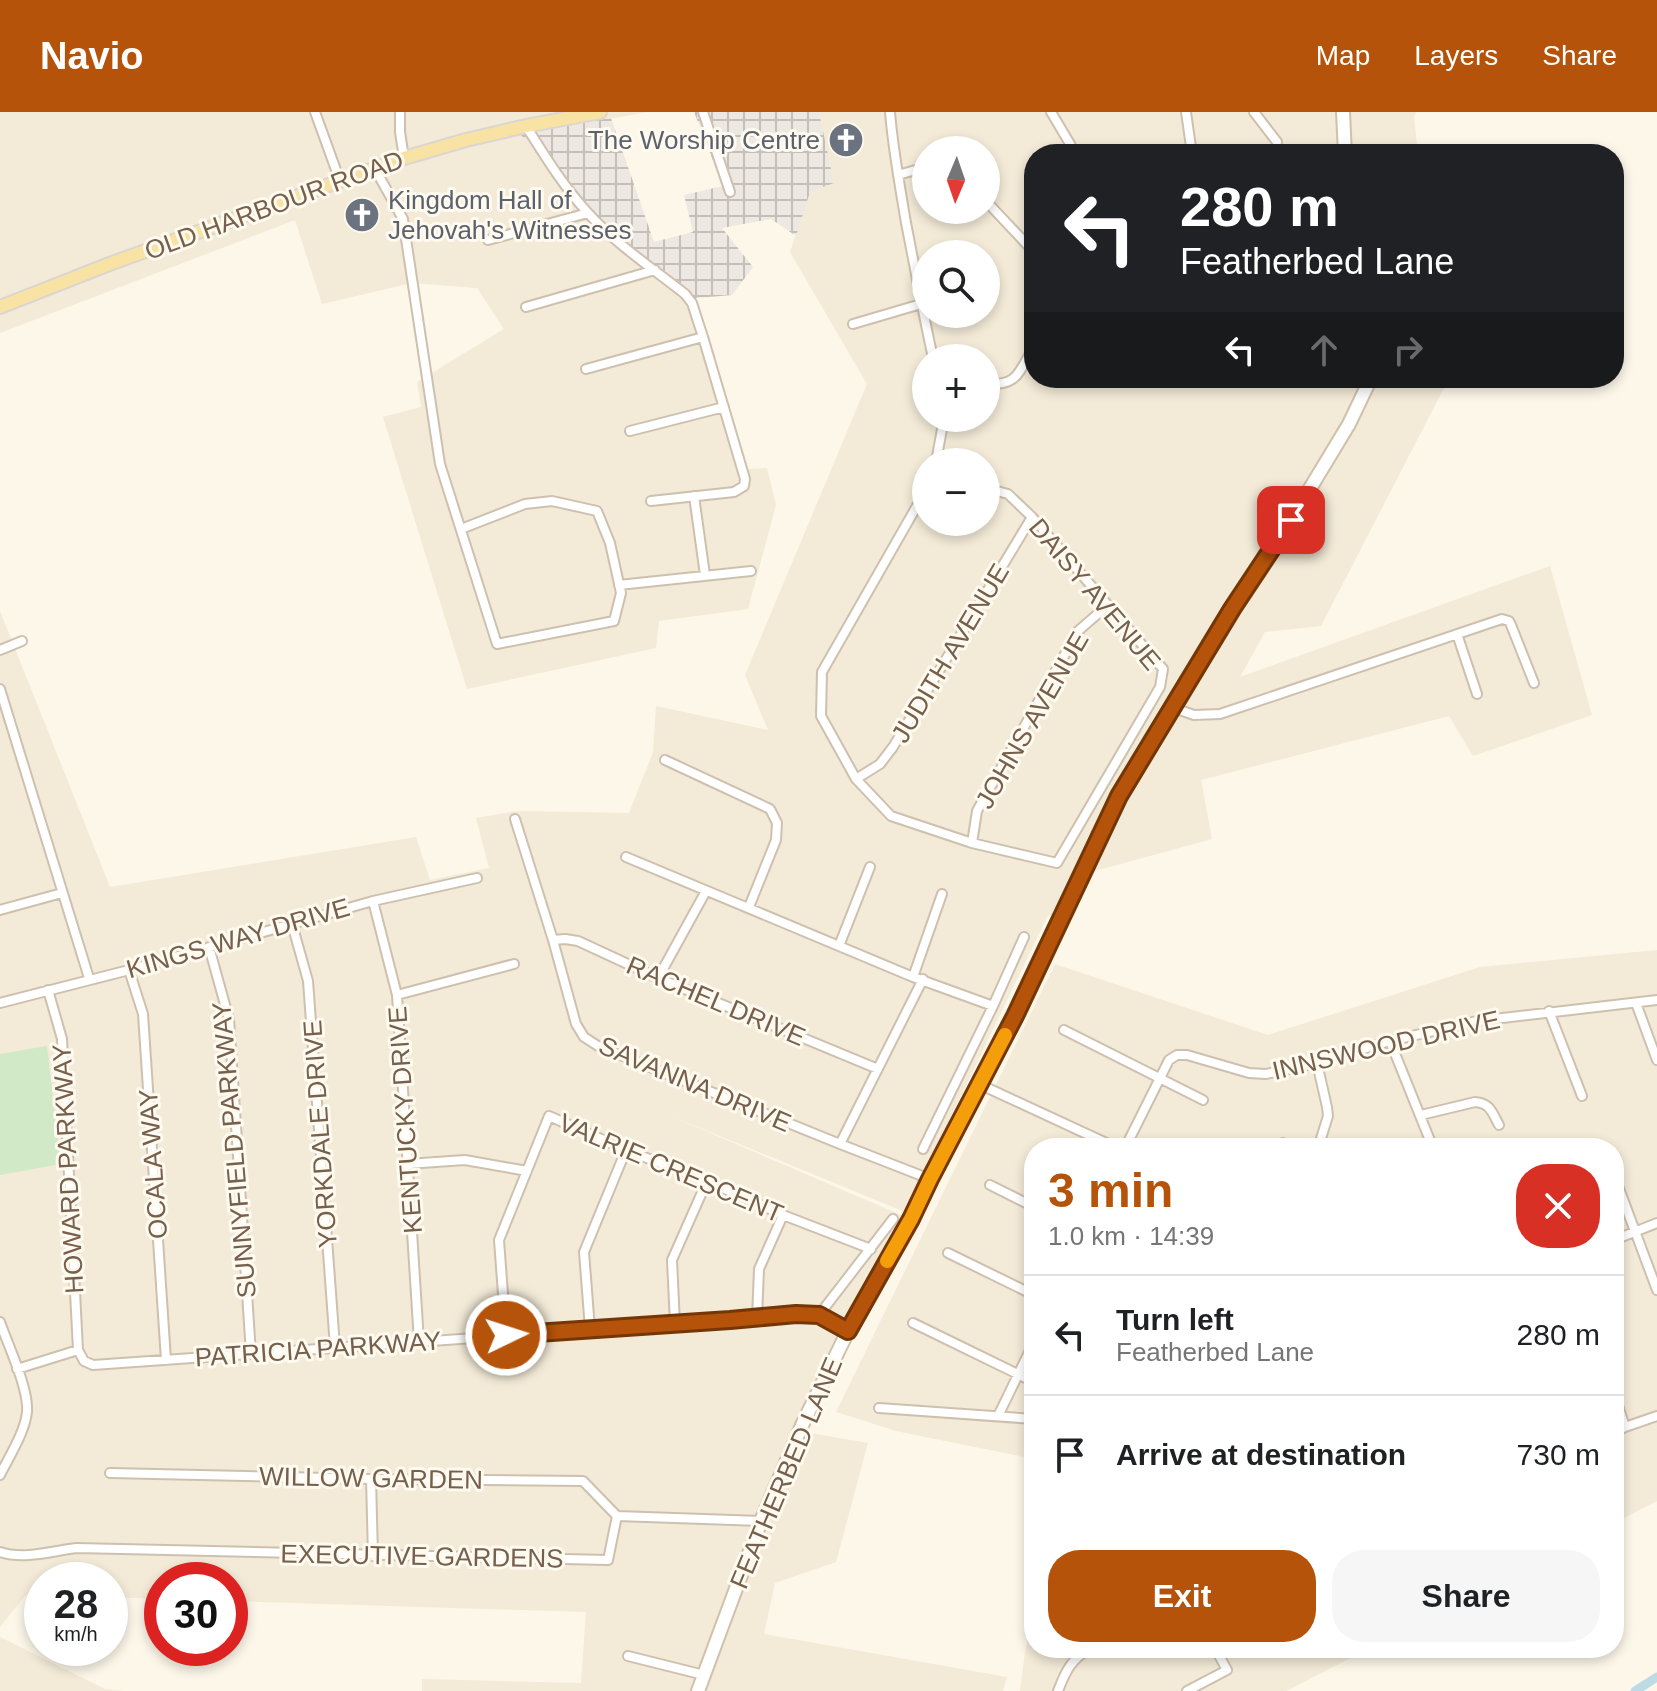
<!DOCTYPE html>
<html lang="en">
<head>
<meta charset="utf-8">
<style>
  body { margin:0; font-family:Arial,sans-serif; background:#f6f6f6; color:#202124; height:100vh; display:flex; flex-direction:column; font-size:30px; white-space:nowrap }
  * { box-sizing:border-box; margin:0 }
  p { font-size:26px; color:#757577 }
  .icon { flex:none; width:44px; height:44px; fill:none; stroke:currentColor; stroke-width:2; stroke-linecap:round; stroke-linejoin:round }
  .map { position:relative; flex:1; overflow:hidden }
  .sheet { position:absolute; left:1024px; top:1026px; width:600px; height:520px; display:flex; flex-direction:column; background:#fff; border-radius:32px; box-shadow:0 4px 12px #0003 }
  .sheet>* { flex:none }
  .hud { position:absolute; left:1024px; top:32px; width:600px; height:244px; border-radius:32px; box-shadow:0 4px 12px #0003; background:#202124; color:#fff; overflow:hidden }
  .needle { width:52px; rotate:182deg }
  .tools { position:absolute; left:912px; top:24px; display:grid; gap:16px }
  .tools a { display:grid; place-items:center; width:88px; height:88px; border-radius:50%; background:#fff; box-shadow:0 4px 12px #0003; font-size:40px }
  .speed { position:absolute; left:24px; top:1450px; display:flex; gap:16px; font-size:40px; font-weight:700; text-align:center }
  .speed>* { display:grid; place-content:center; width:104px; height:104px; border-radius:50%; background:#fff; box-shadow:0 4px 12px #0003; line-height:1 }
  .speed small { font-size:20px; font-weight:400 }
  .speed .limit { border:12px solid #d22; background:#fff; color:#111 }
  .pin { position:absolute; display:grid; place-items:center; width:68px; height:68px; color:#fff; margin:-34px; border-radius:16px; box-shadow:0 4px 12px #0006 }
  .me { position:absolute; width:88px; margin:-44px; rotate:86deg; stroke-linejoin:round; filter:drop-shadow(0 0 6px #0008) }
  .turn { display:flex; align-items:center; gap:28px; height:168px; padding:0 24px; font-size:36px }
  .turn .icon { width:104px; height:104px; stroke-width:2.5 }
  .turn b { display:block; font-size:56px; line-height:68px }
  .lanes { display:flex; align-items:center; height:76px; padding:0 24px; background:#0003; justify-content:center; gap:40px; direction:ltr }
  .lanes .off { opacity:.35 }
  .round { display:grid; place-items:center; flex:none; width:84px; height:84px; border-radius:32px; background:#f6f6f6 }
  .headline { display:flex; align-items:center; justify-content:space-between; height:136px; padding:0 24px }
  h1 { font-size:48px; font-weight:700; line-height:60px; color:#b45309 }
  .primary-button { display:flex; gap:16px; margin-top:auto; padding:16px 24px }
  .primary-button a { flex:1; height:92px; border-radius:32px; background:#b45309; color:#fff; font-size:32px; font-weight:700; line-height:92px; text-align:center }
  .primary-button a+a { background:#f6f6f6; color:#202124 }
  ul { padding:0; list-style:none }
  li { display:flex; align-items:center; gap:24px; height:120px; padding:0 24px; border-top:2px solid #e0e0e0 }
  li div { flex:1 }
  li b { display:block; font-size:30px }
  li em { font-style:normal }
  header { display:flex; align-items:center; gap:48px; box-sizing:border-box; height:112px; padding:0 40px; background:#b45309; color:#fff }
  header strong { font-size:38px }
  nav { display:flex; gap:44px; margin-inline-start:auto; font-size:28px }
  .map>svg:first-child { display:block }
  .residential { fill:#f3ead7; fill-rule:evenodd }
  .industrial { fill:url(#industrial-grid) }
  .pitch { fill:#d1e9c7 }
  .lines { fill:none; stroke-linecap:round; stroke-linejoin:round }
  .canal { stroke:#bddbe5; stroke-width:9 }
  .minor-casing { stroke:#cec0af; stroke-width:12 }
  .secondary-casing { stroke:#d0c1ac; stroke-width:16 }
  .primary-casing { stroke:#dbd6d1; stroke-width:16 }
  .minor { stroke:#fff; stroke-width:8 }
  .secondary { stroke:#fff; stroke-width:12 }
  .primary { stroke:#f8e3a4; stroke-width:12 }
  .route-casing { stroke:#753606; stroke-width:20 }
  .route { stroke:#b45309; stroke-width:14 }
  .slow { stroke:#f59e0b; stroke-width:14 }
  .labels { text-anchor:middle; stroke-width:6; stroke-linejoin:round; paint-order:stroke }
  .worship-label { font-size:26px; fill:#5b616d; stroke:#fefaef; text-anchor:end }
  .street-label { font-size:26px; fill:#76604d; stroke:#fefaef }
</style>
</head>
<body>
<header>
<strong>Navio</strong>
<nav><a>Map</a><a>Layers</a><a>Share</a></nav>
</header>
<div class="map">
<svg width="1657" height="1579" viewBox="0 0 1657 1579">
  <defs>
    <pattern id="industrial-grid" width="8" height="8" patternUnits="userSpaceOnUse" patternTransform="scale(2)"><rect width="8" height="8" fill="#ede8e2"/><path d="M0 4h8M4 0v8" fill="none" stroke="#c5bfb9"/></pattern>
  </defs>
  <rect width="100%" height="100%" fill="#fcf7e9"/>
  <path class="residential" d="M 0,0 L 648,0 L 520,23 L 685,187 L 748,357 L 767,356 L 776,393 L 748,497 L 659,509 L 656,536 L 467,577 L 383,305 L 421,295 L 417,270 L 504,217 L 477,176 L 412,171 L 322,192 L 295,108 L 0,221 Z
    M 819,0 L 1416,0 L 1414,5 L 1418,42 L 1034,42 L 1034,266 L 1444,266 L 1445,274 L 1321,514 L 1265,520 L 1240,565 L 1550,454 L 1592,603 L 1473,644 L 1449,604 L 1201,668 L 1212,727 L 1091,760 L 1062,807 L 1048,803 L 905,1100 L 666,1002 L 915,1109 L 804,1320 L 868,1331 L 836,1450 L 775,1471 L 764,1522 L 1007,1565 L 1003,1579 L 422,1579 L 422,1567 L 581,1571 L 586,1500 L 230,1489 L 230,1468 L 162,1468 L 162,1487 L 110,1485 L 110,1468 L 42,1468 L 42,1483 L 26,1483 L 0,1515 L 0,499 L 110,775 L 416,725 L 430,768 L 489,756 L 476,706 L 517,699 L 629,701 L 653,640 L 656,594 L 768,618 L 745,563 L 867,272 L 790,140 L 810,80 L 834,71 ZM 926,38 L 986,38 L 986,98 L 926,98 ZM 926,142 L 986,142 L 986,202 L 926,202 ZM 926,246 L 986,246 L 986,306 L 926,306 ZM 926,350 L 986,350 L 986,410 L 926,410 Z
    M 1657,838 L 1657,1389 L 1614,1411 L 1614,1036 L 1034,1036 L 1034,1347 L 896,1319 L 836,1300 L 1055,852 L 1268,923 L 1480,855 Z
    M 1034,1501 L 1034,1536 L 1370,1536 L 1286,1579 L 1020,1579 L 1025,1540 Z
    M 0,1525 L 105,1577 L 125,1579 L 0,1579 Z"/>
  <path class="industrial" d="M 694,0 L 819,0 L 834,71 L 810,80 L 796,124 L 771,107 L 722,116 L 753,155 L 732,183 L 685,187 L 612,130 L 520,22 L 611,6 L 654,130 L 693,120 L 684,83 L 723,74 Z"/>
  <path class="pitch" d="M 47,934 L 61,1052 L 0,1063 L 0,942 Z"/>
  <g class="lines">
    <path class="canal" d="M 1635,1579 L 1657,1565"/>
    <defs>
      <path id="minor" d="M 315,0 L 340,69
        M 400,0 L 400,20 L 404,46
        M 703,0 L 730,80
        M 890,0 C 893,38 900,74 906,111 C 915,156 923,201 933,246
        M 1051,0 L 1076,42
        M 1186,0 L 1192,42
        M 1254,0 L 1277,30
        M 526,14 C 545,44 563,74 588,101 C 616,132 652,156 685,182 L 692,191 L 703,225 L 745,367 L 744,374 L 734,380 L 651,389
        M 375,57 L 403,107 L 440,352 L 497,532 L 614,509 L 621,481 L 610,431 L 597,399 L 552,389 L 525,392 L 461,417
        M 898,63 L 926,55
        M 986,89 L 1034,140
        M 488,128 L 588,101
        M 526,195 L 655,158
        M 853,212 L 921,192
        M 586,257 L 703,225
        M 986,272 C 1019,274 1018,260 1034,235
        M 630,319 L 724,295
        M 936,350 L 944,306
        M 926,378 L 822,560 L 821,604 L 856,667 L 891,704 L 972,731 L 1057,751 L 1160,575 L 1163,557 L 1032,405 L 1008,382 L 986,376
        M 694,384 L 705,463
        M 619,473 L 751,459
        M 1457,522 L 1477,582
        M 0,538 L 22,529
        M 0,577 L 89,866
        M 1171,595 L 1194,603 L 1220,602 L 1502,507 L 1509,509 L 1511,513 L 1534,571
        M 665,648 L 770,697 L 777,711 L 776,728 L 749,795
        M 856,667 L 880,652 L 893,635 L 1032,405
        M 515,707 L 553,828 L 576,912 L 584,925 L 598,934 L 840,1032 L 930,1067
        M 972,731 L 977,699 L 1078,519 L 1108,493
        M 626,745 L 913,865 L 993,894
        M 373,789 L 397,883 L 419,1230
        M 0,798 L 62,781
        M 292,812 L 308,869 L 335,1235
        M 553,828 L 565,827 L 578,829 L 658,866 L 878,957
        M 839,834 L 870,755
        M 209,835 L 229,907 L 251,1242
        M 129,858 L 143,902 L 166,1248
        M 913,865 L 942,782
        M 658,866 L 706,779
        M 48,878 L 62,927 L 78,1238 L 84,1249 L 93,1253 L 757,1206 L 796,1202 L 819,1203 L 848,1219
        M 397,883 L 514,852
        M 0,891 L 129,858 L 373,789 L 477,766
        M 1636,891 L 1657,948
        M 1549,899 L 1582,984
        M 1064,918 L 1203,988
        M 1390,929 L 1433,1036
        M 1317,951 L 1327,995 L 1328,1004 L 1318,1036
        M 979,972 L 1117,1036
        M 1421,1003 L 1475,990 C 1490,991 1492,1000 1499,1013
        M 1283,1031 L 1296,1036
        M 840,1032 L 923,867
        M 1125,1036 L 1169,948 L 1177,943 L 1187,943 L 1249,961 L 1266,962 L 1317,951 L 1390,929 L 1477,909 L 1657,888
        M 923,1037 L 993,894 L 1024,825
        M 407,1052 L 465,1048 L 527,1059
        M 1614,1063 L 1657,1178
        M 990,1073 L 1034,1095
        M 1614,1128 L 1657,1111
        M 948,1141 L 1034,1183
        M 819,1203 L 893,1107
        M 757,1206 L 759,1157 L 783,1103
        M 0,1210 C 8,1233 29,1277 27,1300 C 25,1320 9,1345 0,1363
        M 913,1211 L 1034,1270
        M 675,1212 L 672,1148 L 707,1069
        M 590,1217 L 584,1140 L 626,1038
        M 506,1223 L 499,1128 L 549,1004 L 626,1038 L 707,1069 L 783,1103 L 871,1137
        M 17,1257 L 78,1238
        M 1614,1281 L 1625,1315
        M 879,1296 L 1034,1307
        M 998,1304 L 1034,1230
        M 1614,1321 L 1625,1315 L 1657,1304
        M 110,1361 L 371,1367 L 583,1369 L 617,1404
        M 371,1367 L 373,1444
        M 617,1404 L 761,1409
        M 0,1440 C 23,1448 53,1439 76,1436 L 608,1448 L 617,1404
        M 628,1544 L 704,1563
        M 1058,1579 C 1066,1558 1071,1548 1090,1536
        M 1187,1579 L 1227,1558 L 1215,1536"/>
      <path id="secondary" d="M 1343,0 L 1345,42
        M 698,1579 L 761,1409 L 803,1311 L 848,1219 L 911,1107 L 930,1067 L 1015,904 L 1119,684 L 1232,497 L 1291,408 L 1349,312 L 1371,266"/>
      <path id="primary" d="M 0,195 L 112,151 L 404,46 L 466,28 L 526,14 L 600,0"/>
    </defs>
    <use href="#minor" class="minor-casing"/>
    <use href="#secondary" class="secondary-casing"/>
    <use href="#primary" class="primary-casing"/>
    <use href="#minor" class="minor"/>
    <use href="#secondary" class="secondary"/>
    <use href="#primary" class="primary"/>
  </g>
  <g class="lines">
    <defs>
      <path id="route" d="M 506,1223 L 730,1208 L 796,1202 L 819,1203 L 848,1219 L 911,1107 L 930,1067 L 1015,904 L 1119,684 L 1232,497 L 1291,408"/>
    </defs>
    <use href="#route" class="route-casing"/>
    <use href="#route" class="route"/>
    <path class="slow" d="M 887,1149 L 911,1107 L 930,1067 L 1005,923"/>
  </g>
  <defs>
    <symbol id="church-disc" viewBox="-11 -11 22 22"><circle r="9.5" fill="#6b7280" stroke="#fefaef"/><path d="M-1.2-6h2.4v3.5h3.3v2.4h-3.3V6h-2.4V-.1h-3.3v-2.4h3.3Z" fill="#fff"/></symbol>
  </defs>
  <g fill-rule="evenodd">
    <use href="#church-disc" x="826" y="8" width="40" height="40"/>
    <use href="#church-disc" x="342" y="83" width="40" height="40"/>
  </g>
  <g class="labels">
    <g class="worship-label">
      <text x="820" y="37">The Worship Centre</text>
      <text x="388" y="97" text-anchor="start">Kingdom Hall of<tspan x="388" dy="30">Jehovah's Witnesses</tspan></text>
    </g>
    <g class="street-label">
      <text transform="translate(274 93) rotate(-20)" y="9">OLD HARBOUR ROAD</text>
      <text transform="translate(1095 482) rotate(50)" y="9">DAISY AVENUE</text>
      <text transform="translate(950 541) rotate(-59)" y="9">JUDITH AVENUE</text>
      <text transform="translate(1032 608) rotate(-60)" y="9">JOHNS AVENUE</text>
      <text transform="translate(238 826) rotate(-16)" y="9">KINGS WAY DRIVE</text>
      <text transform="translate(716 889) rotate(23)" y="9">RACHEL DRIVE</text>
      <text transform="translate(1386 933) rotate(-13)" y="9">INNSWOOD DRIVE</text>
      <text transform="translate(695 972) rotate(23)" y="9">SAVANNA DRIVE</text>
      <text transform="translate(405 1008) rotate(-94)" y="9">KENTUCKY DRIVE</text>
      <text transform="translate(320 1022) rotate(-94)" y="9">YORKDALE DRIVE</text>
      <text transform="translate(234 1038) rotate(-95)" y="9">SUNNYFIELD PARKWAY</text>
      <text transform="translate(153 1052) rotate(-94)" y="9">OCALA WAY</text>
      <text transform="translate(671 1056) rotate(23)" y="9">VALRIE CRESCENT</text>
      <text transform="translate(68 1057) rotate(-93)" y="9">HOWARD PARKWAY</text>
      <text transform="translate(318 1237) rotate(-4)" y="9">PATRICIA PARKWAY</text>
      <text transform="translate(786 1361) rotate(-67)" y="9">FEATHERBED LANE</text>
      <text transform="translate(371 1366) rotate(1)" y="9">WILLOW GARDEN</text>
      <text transform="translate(422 1444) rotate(1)" y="9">EXECUTIVE GARDENS</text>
    </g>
  </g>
</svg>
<div class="tools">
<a><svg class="needle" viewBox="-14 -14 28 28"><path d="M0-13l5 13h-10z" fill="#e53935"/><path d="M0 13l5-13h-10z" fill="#757577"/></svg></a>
<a><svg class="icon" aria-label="search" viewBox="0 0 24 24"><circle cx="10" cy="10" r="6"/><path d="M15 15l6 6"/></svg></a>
<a>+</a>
<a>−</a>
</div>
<div class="speed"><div>28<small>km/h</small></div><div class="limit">30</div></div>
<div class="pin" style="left:1291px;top:408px;background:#d93025"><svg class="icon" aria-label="arrive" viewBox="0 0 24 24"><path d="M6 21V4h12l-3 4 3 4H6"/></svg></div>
<svg class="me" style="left:506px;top:1223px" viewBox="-20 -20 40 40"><circle r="17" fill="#b45309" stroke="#fff" stroke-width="3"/><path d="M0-11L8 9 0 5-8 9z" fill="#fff"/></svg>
<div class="hud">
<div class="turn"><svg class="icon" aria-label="left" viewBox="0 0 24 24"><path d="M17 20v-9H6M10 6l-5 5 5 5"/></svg><div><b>280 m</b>Featherbed Lane</div></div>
<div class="lanes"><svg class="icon" aria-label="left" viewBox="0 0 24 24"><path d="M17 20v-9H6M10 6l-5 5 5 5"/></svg><svg class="icon off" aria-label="ahead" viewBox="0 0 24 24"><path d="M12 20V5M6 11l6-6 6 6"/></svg><svg class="icon off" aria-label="right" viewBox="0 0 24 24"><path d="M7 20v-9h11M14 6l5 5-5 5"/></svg></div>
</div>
<section class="sheet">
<div class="headline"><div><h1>3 min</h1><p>1.0 km · 14:39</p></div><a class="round" style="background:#d93025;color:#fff"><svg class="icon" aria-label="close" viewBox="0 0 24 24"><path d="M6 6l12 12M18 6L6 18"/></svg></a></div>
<ul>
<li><svg class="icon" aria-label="left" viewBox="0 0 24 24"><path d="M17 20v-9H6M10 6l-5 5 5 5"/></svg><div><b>Turn left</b><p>Featherbed Lane</p></div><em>280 m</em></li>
<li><svg class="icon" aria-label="arrive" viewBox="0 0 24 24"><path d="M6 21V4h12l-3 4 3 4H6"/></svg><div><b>Arrive at destination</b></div><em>730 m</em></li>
</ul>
<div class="primary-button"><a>Exit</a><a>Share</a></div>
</section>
</div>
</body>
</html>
